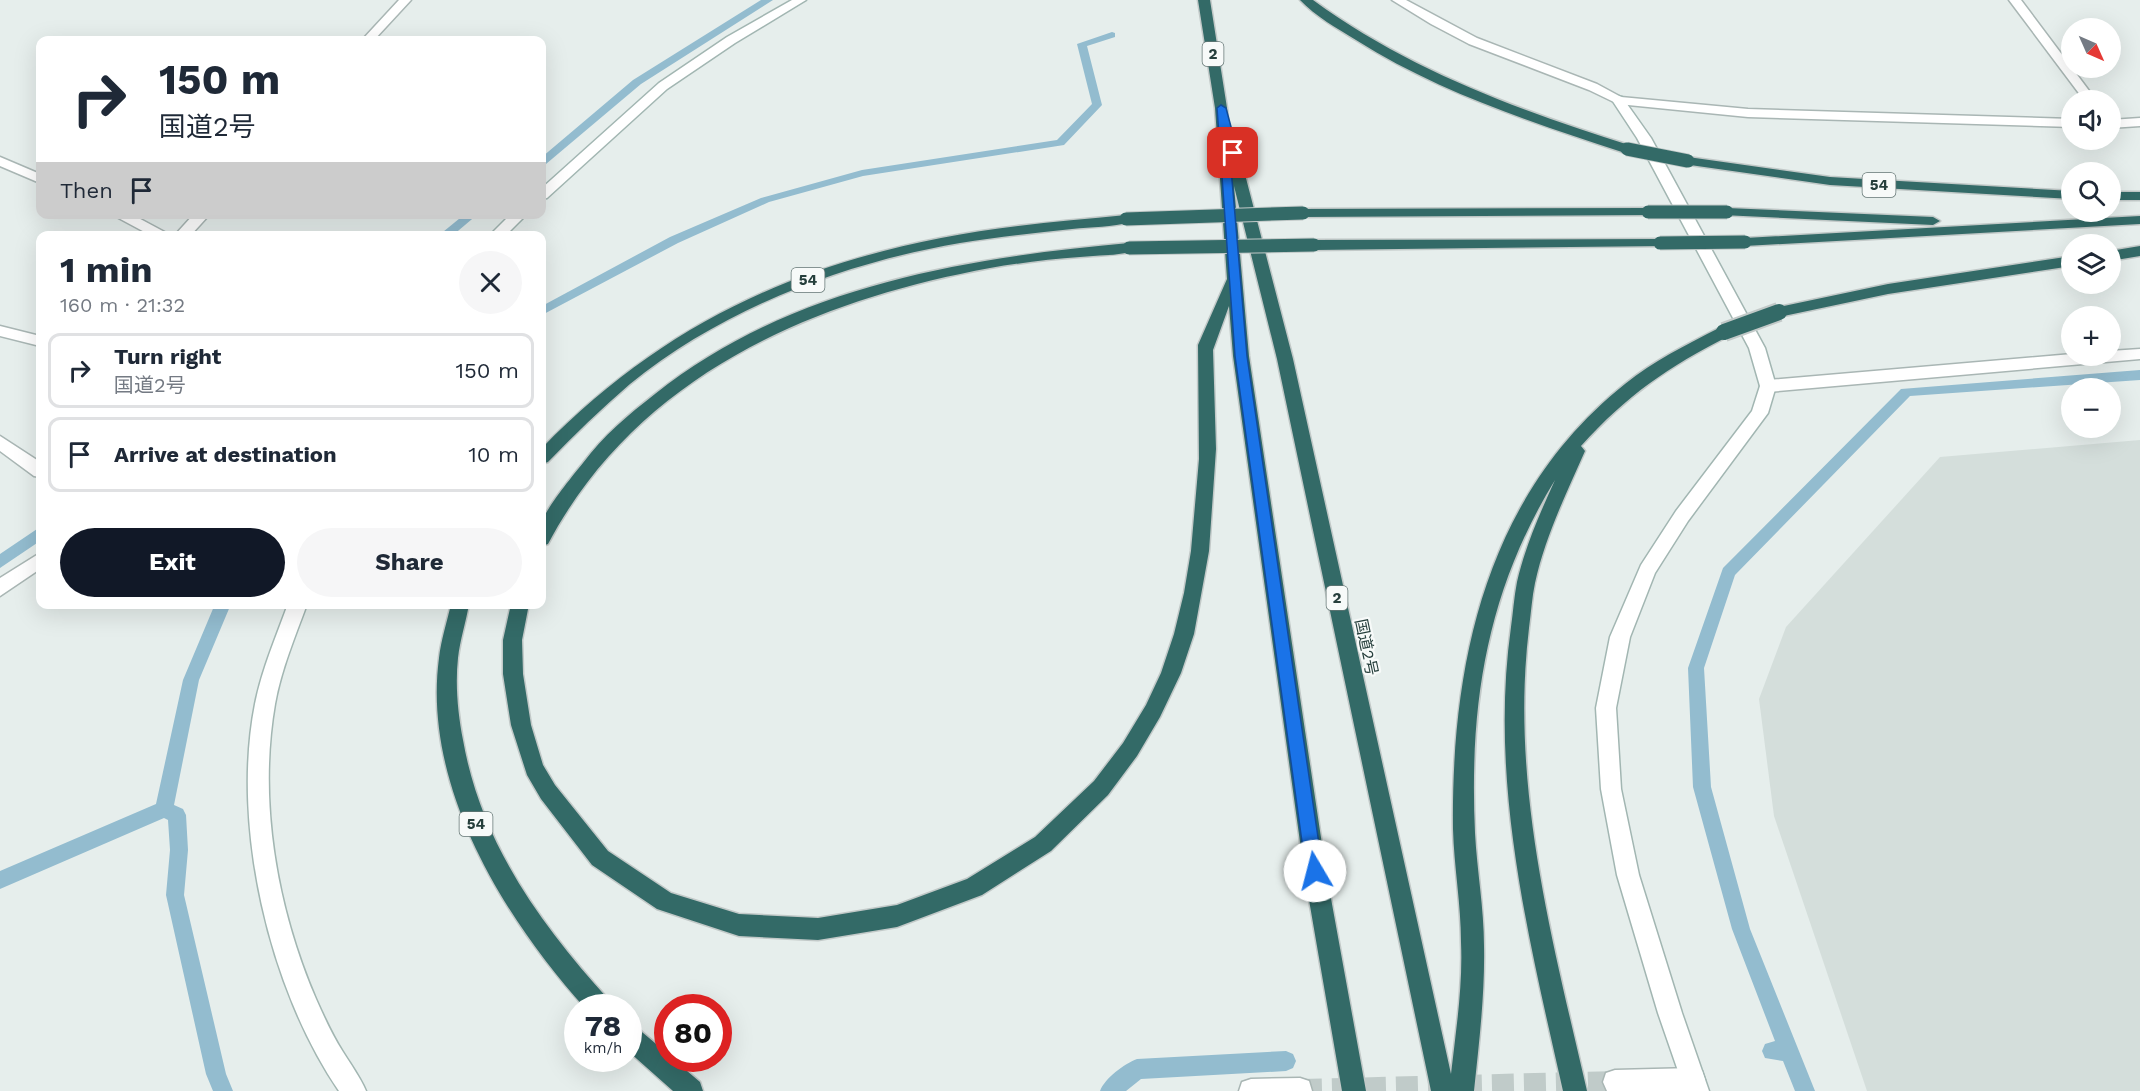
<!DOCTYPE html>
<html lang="en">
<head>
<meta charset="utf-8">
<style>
  body { margin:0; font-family:"Work Sans","Noto Sans JP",sans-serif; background:#f6f6f7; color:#1f2937; height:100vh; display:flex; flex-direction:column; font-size:22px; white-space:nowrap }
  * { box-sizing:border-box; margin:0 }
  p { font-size:20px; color:#747a83 }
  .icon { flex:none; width:33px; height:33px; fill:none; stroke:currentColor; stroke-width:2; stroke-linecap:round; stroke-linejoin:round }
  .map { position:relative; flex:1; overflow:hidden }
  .sheet { position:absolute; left:36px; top:231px; width:510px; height:378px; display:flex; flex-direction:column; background:#fff; border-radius:12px; box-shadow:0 6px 24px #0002 }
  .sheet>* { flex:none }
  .guide { position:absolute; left:36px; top:36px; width:510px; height:183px; border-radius:12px; box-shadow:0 6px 24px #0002; background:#fff; color:#1f2937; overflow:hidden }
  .needle { width:39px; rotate:135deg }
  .buttons { position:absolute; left:2061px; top:18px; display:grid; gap:12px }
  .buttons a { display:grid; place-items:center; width:60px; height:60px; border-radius:50%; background:#fff; box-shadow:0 6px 24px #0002; font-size:30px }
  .speed { position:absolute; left:564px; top:994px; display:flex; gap:12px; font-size:30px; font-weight:700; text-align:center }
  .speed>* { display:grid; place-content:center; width:78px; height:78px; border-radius:50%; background:#fff; box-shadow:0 6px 24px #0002; line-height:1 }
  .speed small { font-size:15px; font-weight:400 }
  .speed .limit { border:9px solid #d22; background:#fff; color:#111 }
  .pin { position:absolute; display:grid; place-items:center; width:51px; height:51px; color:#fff; margin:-26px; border-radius:12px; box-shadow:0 3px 9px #0006 }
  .me { position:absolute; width:66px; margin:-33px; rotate:352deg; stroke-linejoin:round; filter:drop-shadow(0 0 4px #0008) }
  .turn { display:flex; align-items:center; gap:21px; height:126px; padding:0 24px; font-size:27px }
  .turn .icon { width:78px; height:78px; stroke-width:2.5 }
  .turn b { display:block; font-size:42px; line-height:51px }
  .then { display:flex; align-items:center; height:57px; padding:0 24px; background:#0003; gap:12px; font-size:22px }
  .round { display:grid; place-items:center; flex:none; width:63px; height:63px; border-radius:32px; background:#f6f6f7 }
  .headline { display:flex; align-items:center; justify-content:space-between; height:102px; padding:0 24px }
  h1 { font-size:36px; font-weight:700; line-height:45px }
  .button { display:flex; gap:12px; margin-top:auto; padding:12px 24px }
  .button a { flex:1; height:69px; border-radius:36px; background:#111827; color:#fff; font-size:24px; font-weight:700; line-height:69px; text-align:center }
  .button a+a { background:#f6f6f7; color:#1f2937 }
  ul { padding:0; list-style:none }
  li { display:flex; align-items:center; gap:18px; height:75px; margin:0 12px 9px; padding:0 12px; border:3px solid #e0e1e3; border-radius:12px }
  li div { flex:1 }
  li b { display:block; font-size:22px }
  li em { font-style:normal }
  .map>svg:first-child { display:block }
  .built { fill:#d4dedb }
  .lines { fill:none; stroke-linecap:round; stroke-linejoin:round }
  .stream { fill:#93bccf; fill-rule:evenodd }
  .street-tunnel { stroke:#c0cbc9; stroke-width:22; stroke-dasharray:22 10; stroke-linecap:butt }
  .street-casing { stroke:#a9b6b4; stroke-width:3 }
  .secondary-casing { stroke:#a2b6b2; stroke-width:3 }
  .highway-casing { stroke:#c2c9c8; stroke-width:3 }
  .street { fill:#fff; fill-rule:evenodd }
  .secondary { fill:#fff; fill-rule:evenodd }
  .highway { fill:#336a67; fill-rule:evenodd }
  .highway-bridge-far1-casing { stroke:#c2c9c8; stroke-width:15; stroke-linecap:butt }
  .highway-bridge-casing { stroke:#c2c9c8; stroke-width:20; stroke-linecap:butt }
  .highway-bridge-far1 { stroke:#336a67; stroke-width:13 }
  .highway-bridge { stroke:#336a67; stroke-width:16 }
  .route { fill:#1a73e8; stroke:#114b97; stroke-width:1.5 }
  .labels { text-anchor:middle; stroke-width:4.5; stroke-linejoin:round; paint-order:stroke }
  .shield { fill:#f7faf9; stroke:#657775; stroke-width:1.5 }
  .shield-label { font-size:15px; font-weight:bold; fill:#263f3c }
  .street-label { font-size:16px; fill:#263f3c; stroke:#f7faf9 }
</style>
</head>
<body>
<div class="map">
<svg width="2140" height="1091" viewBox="0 0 2140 1091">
  <rect width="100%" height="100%" fill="#e6eeec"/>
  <path class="built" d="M 2140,440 L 2140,1091 L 1867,1091 L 1774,816 L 1759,699 L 1786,627 L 1940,457 Z"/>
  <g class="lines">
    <path class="stream" d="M 761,0 L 773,0 L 641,84 L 546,164 L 542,165 L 542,157 L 633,80 Z
      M 1112,32 L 1115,33 L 1115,37 L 1087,46 L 1102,105 L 1064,145 L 863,176 L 769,202 L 678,243 L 542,315 L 542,306 L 670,237 L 761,198 L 862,170 L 1057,140 L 1092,104 L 1077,44 Z
      M 465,214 L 478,214 L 452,236 L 438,236 Z
      M 2140,370 L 2140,380 L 1910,396 L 1735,575 L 1704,668 L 1711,787 L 1750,929 L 1815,1091 L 1795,1091 L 1783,1061 L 1765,1058 L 1762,1051 L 1765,1044 L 1775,1041 L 1732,929 L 1693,787 L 1688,668 L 1723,568 L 1901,389 Z
      M 40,527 L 40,541 L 0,568 L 0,554 Z
      M 215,604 L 231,604 L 199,680 L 174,805 L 183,809 L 186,815 L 188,850 L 184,895 L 226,1074 L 233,1091 L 213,1091 L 206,1074 L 166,895 L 170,850 L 168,820 L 164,818 L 0,889 L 0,871 L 156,804 L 183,680 Z
      M 1286,1051 L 1293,1054 L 1296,1061 L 1293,1068 L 1286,1071 L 1141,1079 L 1126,1091 L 1100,1091 C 1105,1078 1124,1064 1137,1059 Z"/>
    <path class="street-tunnel" d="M 1300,1090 L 1615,1082"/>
    <defs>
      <path id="street" d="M 399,0 L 411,0 L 374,40 L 362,40 Z
        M 1392,0 L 1406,0 L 1477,38 L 1597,84 L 1621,97 L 1748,109 L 2072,119 L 2072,127 L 1748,117 L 1618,104 L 1589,90 L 1469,44 L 1431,24 Z
        M 2009,0 L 2021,0 L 2096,100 L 2084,100 Z
        M 2140,118 L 2140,126 L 2110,128 L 2110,120 Z
        M 0,157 L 40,174 L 40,183 L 0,166 Z
        M 111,214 L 131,214 L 172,236 L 152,236 Z
        M 194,214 L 210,214 L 190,236 L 174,236 Z
        M 0,326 L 40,336 L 40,346 L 0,336 Z
        M 2140,349 L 2140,359 L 1768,392 L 1762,390 L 1760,386 L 1762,382 L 1768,380 L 2072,354 L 2110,356 L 2110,351 Z
        M 0,436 L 40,462 L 40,477 L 34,476 L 0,451 Z
        M 40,553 L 40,569 L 0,596 L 0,578 Z
        M 1693,1068 L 1702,1071 L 1705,1080 L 1702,1089 L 1696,1091 L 1607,1091 L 1603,1082 L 1606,1073 L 1615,1070 Z
        M 1300,1078 L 1309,1081 L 1312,1091 L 1239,1091 L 1242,1082 L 1251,1079 Z"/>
      <path id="secondary" d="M 792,0 L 806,0 L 735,43 L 667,89 L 547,198 L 542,199 L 542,188 L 659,83 L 727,37 Z
        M 1618,96 L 1622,97 L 1651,138 L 1765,348 L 1776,386 L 1768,413 L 1688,521 L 1655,573 L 1630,637 L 1616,708 L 1621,789 L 1639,875 L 1682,1013 L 1709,1091 L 1685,1091 L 1658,1013 L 1617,875 L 1601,789 L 1596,708 L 1610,637 L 1641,565 L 1676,511 L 1752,411 L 1760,386 L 1749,348 L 1637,138 L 1612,100 Z
        M 511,214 L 527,214 L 505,236 L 489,236 Z
        M 288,604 L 307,604 C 295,637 281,670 275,704 C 258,802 277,908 316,999 C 324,1017 332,1035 343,1052 C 351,1065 360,1077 366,1091 L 339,1091 C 269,989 231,825 255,704 C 262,669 276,637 288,604 Z"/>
      <path id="highway" d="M 1198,0 L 1210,0 L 1227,108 L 1231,156 L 1239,156 L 1241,159 L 1293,359 L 1451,1074 C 1456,1030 1463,986 1461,942 C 1461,904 1454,867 1453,829 C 1451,661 1487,494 1625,384 C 1653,361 1686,345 1719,328 L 1724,327 L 1732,332 L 1729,336 C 1668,367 1627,395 1581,446 L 1585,451 C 1566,494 1545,537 1535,583 C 1532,597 1531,613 1529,628 C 1510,785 1552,939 1587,1091 L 1563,1091 C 1529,939 1489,784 1511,627 C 1513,613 1514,597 1517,582 C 1525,547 1540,513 1555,480 C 1487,591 1469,703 1475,833 C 1477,871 1484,908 1484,946 C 1485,994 1479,1043 1474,1091 L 1431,1091 L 1277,359 L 1234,186 L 1249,356 L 1326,871 L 1366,1091 L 1342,1091 L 1304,871 L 1233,356 L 1229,306 L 1213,350 L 1216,449 L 1209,551 L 1194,634 L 1181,673 L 1160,717 L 1137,756 L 1108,795 L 1051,851 L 982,895 L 897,927 L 818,940 L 739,936 L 657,909 L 592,865 L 541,799 L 527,775 L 511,725 L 503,674 L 503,640 L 511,604 L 529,604 L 522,640 L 523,674 L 531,725 L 543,765 L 555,785 L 608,851 L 671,893 L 739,914 L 818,918 L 897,905 L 967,879 L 1035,837 L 1094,781 L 1123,743 L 1146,705 L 1161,673 L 1174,634 L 1184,593 L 1191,551 L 1199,459 L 1198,345 L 1227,279 L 1215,108 Z
        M 1300,0 L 1313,0 C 1410,71 1519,110 1632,146 L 1634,149 L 1627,153 L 1622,152 C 1531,122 1438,92 1356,40 C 1338,29 1315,16 1300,0 Z
        M 1688,157 L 1830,177 L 2072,191 L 2072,199 L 1830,185 L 1683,164 L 1681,161 Z
        M 2110,192 L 2140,192 L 2140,200 L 2110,200 Z
        M 1648,208 L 1655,212 L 1653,215 L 1303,217 L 1296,213 L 1303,209 Z
        M 1727,208 L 1933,217 L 1940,221 L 1933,225 L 1722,215 L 1720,212 Z
        M 1126,215 L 1131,216 L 1133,219 L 1131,222 C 1112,227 1092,227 1072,229 C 1035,233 997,237 960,243 C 843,263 722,309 630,384 C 601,409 574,435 548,462 L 542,464 L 542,448 C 655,332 782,269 941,238 C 1002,226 1064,221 1126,215 Z
        M 2140,216 L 2140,224 L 1745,246 L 1738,242 L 1745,238 Z
        M 1660,239 L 1665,240 L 1667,243 L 1665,246 L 1314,250 L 1307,245 L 1314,240 Z
        M 1129,243 L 1136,248 L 1134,251 C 1117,256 1098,255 1080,257 C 1050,259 1019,263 990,268 C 811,301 637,376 548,544 L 542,546 C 542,539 540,530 542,523 C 543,512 574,474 583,463 C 603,436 628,415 655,394 C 789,287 962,258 1129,243 Z
        M 2140,246 L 2140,256 L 2110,261 L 2110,251 Z
        M 2072,256 L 2072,266 L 1888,294 L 1779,317 L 1771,312 L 1779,307 L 1888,284 Z
        M 451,604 L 469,604 C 466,622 460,640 458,658 C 455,685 458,714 463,740 C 481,843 541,925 609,1000 L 613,1008 L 585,1008 C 504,918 422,786 439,658 C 441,640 447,622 451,604 Z
        M 628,1023 L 636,1027 L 668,1054 L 668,1059 L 673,1059 L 700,1082 L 703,1091 L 673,1091 L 628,1051 Z"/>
    </defs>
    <use href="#street" class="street-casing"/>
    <use href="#secondary" class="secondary-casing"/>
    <use href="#highway" class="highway-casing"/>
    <use href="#street" class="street"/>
    <use href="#secondary" class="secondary"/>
    <use href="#highway" class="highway"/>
    <defs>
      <path id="highway-bridge-far1" d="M 1627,149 L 1688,161
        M 1648,212 L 1727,212
        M 1126,219 L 1303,213
        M 1660,243 L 1745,242
        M 1129,248 L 1314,245"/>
      <path id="highway-bridge" d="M 1724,332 L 1779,312"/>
    </defs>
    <use href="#highway-bridge-far1" class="highway-bridge-far1-casing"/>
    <use href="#highway-bridge" class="highway-bridge-casing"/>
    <use href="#highway-bridge-far1" class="highway-bridge-far1"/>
    <use href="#highway-bridge" class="highway-bridge"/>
  </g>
  <path class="route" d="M 1221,105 L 1226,108 L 1238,153 L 1230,156 L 1247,356 L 1323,871 L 1321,877 L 1315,879 L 1309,877 L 1306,871 L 1235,356 L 1217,108 Z"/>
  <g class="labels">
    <g class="shield">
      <rect x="1202.5" y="42" width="21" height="24" rx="4.5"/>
      <rect x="1862.5" y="173" width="33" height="24" rx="4.5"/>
      <rect x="791.5" y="268" width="33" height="24" rx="4.5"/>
      <rect x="1326.5" y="586" width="21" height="24" rx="4.5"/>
      <rect x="459.5" y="812" width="33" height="24" rx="4.5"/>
    </g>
    <g class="shield-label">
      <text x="1213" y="59">2</text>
      <text x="1879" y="190">54</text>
      <text x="808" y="285">54</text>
      <text x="1337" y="603">2</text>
      <text x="476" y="829">54</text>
    </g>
    <g class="street-label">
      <text transform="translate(1367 647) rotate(78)" y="6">国道2号</text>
    </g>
  </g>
</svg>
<div class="buttons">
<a><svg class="needle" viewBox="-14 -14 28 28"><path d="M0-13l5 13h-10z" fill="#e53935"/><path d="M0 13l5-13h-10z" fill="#747a83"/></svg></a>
<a><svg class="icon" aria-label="sound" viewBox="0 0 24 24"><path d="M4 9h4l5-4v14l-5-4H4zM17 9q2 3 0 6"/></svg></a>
<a><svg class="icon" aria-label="search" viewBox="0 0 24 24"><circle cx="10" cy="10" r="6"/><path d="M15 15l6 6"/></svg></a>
<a><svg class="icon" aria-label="layers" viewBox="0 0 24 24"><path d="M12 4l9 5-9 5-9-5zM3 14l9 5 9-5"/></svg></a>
<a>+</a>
<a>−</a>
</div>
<div class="speed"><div>78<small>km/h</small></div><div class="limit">80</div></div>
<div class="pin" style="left:1233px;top:153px;background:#d93025"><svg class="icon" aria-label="arrive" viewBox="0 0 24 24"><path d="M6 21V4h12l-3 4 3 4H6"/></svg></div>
<svg class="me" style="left:1315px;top:871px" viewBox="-20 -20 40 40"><circle r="19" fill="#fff"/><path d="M0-13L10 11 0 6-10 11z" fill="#1a73e8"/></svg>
<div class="guide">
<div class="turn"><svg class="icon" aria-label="right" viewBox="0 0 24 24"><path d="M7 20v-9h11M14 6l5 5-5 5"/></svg><div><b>150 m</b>国道2号</div></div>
<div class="then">Then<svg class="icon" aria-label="arrive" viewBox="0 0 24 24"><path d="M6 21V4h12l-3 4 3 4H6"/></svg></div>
</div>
<section class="sheet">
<div class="headline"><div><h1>1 min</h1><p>160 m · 21:32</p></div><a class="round"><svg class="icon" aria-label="close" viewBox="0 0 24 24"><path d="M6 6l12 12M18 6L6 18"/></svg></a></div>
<ul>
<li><svg class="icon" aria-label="right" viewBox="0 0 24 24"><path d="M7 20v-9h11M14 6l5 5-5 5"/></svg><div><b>Turn right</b><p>国道2号</p></div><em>150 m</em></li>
<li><svg class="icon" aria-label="arrive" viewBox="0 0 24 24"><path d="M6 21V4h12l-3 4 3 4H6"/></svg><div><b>Arrive at destination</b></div><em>10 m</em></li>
</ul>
<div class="button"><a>Exit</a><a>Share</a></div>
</section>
</div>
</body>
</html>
